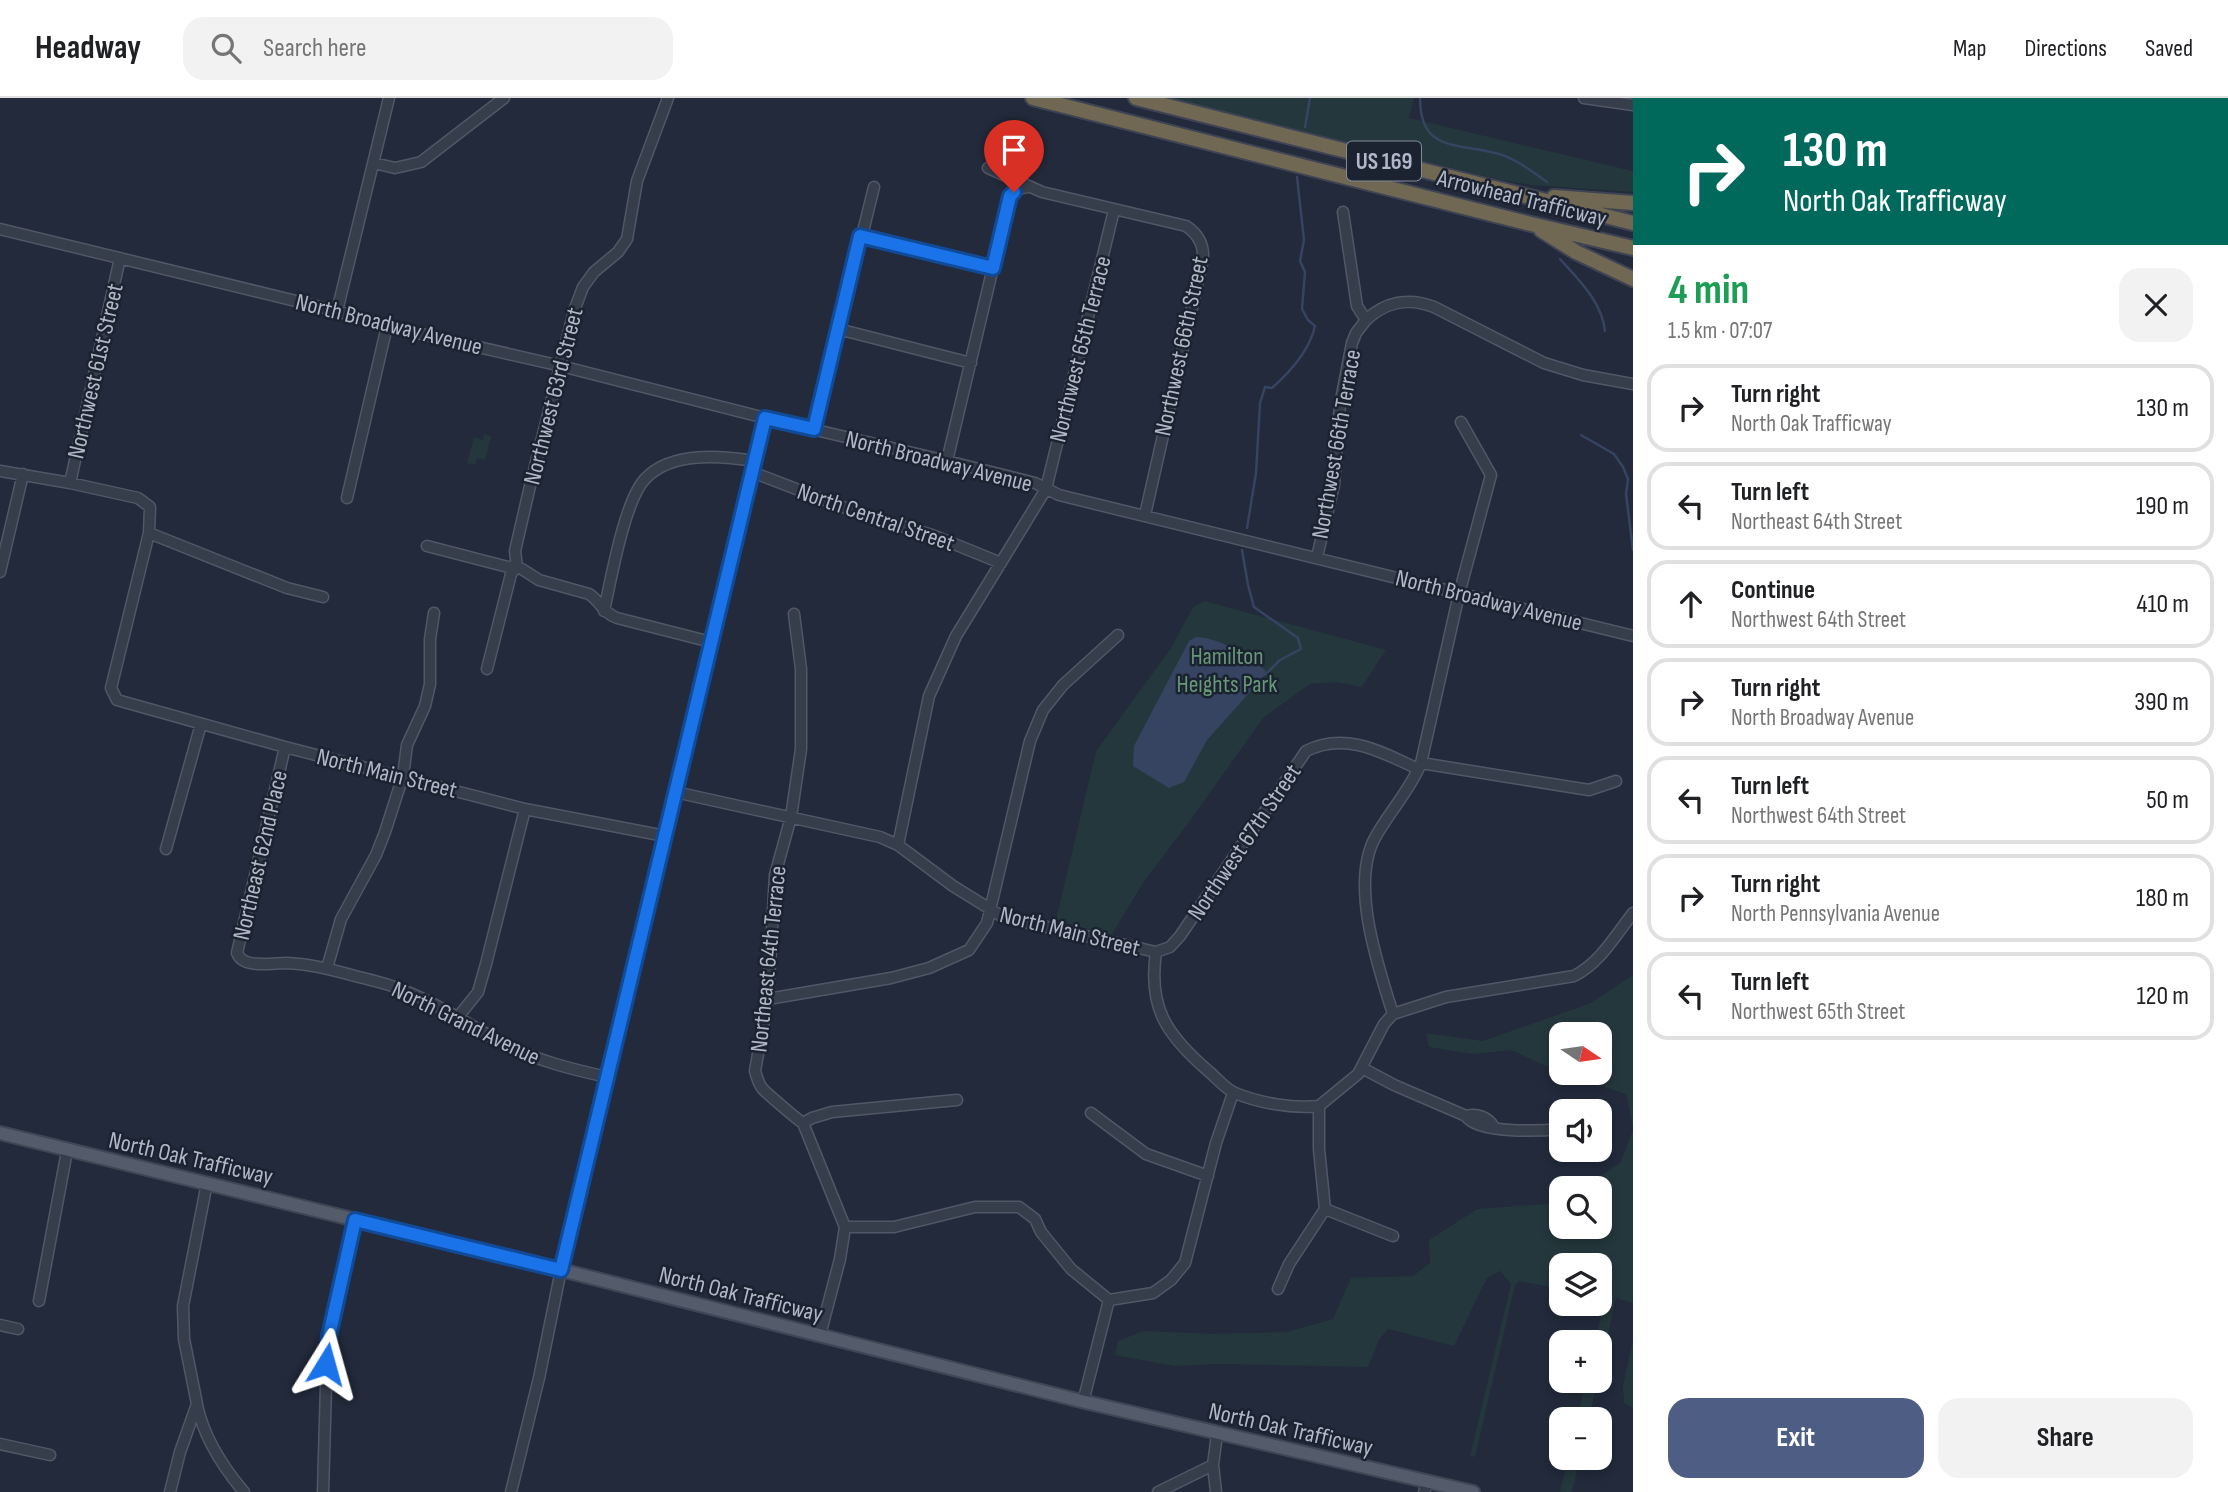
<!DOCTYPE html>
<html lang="en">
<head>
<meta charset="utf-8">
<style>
  body { margin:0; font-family:"Sofia Sans Condensed",sans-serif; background:#f2f2f2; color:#202124; height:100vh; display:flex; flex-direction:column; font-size:26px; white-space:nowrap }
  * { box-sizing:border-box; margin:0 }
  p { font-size:23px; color:#757577 }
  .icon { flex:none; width:38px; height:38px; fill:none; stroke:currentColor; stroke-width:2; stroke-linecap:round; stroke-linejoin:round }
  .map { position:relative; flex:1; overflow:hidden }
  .side { display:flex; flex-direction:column; background:#fff; width:595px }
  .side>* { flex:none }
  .top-card { background:#00695c; color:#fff; overflow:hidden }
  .needle { width:46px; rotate:103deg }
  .tools { position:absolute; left:1549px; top:924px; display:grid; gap:14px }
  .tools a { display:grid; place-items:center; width:63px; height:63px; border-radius:14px; background:#fff; box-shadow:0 4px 10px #0003; font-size:35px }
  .pin { position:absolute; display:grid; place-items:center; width:60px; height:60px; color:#fff; margin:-72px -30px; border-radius:50% 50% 50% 0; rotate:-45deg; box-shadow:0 0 7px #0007 }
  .pin .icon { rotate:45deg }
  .me { position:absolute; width:77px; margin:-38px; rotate:8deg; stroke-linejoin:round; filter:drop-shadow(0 0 5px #0008) }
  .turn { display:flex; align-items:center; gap:24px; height:147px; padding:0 35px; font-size:32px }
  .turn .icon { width:91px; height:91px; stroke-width:2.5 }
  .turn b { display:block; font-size:49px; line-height:60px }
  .round { display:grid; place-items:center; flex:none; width:74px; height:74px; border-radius:21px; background:#f2f2f2 }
  .headline { display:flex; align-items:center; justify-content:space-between; height:119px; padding:0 35px }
  h1 { font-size:42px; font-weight:700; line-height:52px; color:#1e9e55 }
  .cta { display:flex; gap:14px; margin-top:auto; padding:14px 35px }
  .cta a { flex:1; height:80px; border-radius:21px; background:#4e5d83; color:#fff; font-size:28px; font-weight:700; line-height:80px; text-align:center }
  .cta a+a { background:#f2f2f2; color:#202124 }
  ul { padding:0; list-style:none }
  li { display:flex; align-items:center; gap:21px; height:88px; margin:0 14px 10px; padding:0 21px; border:4px solid #e0e0e0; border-radius:21px }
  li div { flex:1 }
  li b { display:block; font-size:26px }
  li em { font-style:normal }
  header { display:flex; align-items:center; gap:42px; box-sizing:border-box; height:98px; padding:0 35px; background:#fff; border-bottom:2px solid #e0e0e0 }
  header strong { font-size:33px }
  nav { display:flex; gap:38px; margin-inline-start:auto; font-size:24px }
  .search { width:490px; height:63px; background:#f2f2f2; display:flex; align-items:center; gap:18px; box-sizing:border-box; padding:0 24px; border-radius:21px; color:#757577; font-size:26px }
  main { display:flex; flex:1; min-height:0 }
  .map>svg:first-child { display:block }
  .green { fill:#24373c; fill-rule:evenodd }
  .water { fill:#364462 }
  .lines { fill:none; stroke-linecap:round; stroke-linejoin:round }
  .stream { stroke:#364462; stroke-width:2.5 }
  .minor-casing { stroke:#515766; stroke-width:13 }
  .major-casing { stroke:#3f4654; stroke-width:16 }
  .highway-casing { stroke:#3e4453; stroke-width:18 }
  .minor { stroke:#363d4b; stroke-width:10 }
  .major { stroke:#545b6b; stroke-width:12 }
  .highway { stroke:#716853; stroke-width:14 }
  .route-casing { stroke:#114b97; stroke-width:18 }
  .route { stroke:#1a73e8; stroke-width:12 }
  .labels { text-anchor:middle; stroke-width:5; stroke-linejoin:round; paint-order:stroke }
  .shield { fill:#1b2230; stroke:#848a9a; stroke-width:2 }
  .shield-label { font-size:23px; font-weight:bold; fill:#b1b7c7 }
  .street-label { font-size:24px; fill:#b1b7c7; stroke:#1b2230 }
  .park-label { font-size:24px; fill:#689878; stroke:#1b2230 }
</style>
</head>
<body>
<header>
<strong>Headway</strong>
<div class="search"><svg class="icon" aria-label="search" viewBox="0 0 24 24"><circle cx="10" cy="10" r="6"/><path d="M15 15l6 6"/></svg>Search here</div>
<nav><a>Map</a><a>Directions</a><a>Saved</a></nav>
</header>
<main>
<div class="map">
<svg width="1633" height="1394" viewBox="0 0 1633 1394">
  <rect width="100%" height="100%" fill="#222a3b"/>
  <path class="green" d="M 1169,0 L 1414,0 L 1409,20 L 1633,73 L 1633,94 L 1531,87 L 1501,82 Z
    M 484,336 L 491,338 L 485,362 L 477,360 L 475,367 L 467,365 L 474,339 L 483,342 Z
    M 1205,503 L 1386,552 L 1362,589 L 1336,584 L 1310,586 L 1263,620 L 1192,720 L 1143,785 L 1111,838 L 1056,822 L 1096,653 L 1171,550 L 1193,509 Z
    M 1633,877 L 1633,1029 L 1626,996 L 1561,975 L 1511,952 L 1473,956 L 1429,949 L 1426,935 L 1483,943 L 1591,905 ZM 1561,936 L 1600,936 L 1600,975 L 1561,975 Z
    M 1633,1032 L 1633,1205 L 1616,1200 L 1600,1273 L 1600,1244 L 1595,1244 L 1604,1205 L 1600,1201 L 1600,1167 L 1561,1167 L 1561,1191 L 1519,1183 L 1515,1187 L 1475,1359 L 1470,1358 L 1511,1186 L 1500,1173 L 1487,1180 L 1454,1248 L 1388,1231 L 1379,1242 L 1368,1269 L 1220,1266 L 1174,1268 L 1115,1257 L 1118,1243 L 1143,1233 L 1212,1236 L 1287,1234 L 1333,1221 L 1351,1180 L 1413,1178 L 1430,1165 L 1429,1142 L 1477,1111 L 1561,1105 L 1561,1129 L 1600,1129 L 1600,1090 L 1582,1090 L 1620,1065 Z
    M 1633,1242 L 1633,1310 L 1624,1305 L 1623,1287 Z
    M 1586,1283 L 1597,1283 L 1589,1321 L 1577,1321 Z
    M 1568,1360 L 1580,1360 L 1572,1394 L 1560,1394 Z"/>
  <path class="water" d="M 1196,539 C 1221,540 1246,557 1265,572 L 1266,576 L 1207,642 L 1184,684 L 1169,690 L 1133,668 L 1134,648 L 1189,543 Z"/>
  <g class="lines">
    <path class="stream" d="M 1420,0 C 1420,56 1459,44 1499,56 C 1516,61 1533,74 1547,84
      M 1305,29 L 1310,0
      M 1560,161 C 1579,182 1602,204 1605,233
      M 1581,337 L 1614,356 L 1623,369 L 1628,381 L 1626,396 L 1633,452
      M 1247,430 L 1256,375 L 1260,305 L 1265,289 L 1272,290 C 1290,274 1310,251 1315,228 L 1308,222 L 1302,211 L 1305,174 L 1300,163 L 1304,142 L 1297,79
      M 1242,452 L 1248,487 L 1254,509 L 1298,540 L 1301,551 L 1280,562 L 1266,576"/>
    <defs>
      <path id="minor" d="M 1584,0 L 1633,7
        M 374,65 L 395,70 L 421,64 L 504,0
        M 988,70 L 1042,94 L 1186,128 C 1198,136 1204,147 1203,161 L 1145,417
        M 0,131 L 337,213 L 387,228 L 561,268 L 765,320 L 947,363 L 1035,385 L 1059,397 L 1633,538
        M 860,138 L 993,170
        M 337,213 L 389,0
        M 1366,222 C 1385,204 1409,199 1434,209 L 1544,265 L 1583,277 L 1633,286
        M 838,231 L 971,265
        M 814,331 L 874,89
        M 947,363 L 1010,98 L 1018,91 L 1028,89
        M 0,373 L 70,385 L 138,400 L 150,409 L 149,435 L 111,590 L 117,602 L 285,649 L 525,711 L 665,738
        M 752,374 L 864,417 L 932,437 L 1001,465
        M 70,385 L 120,160
        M 347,400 L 387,228
        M 149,435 L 287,490 L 323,499
        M 427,448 L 508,469 L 517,468 L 539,482 L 589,496 C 600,503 603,515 617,520 L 711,544
        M 1317,459 L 1334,387 L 1340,307 L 1352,245 L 1356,235 L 1366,222 L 1357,208 L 1343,114
        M 0,474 L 23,376
        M 604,513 C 611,481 625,400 646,380 C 672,353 721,358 755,363
        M 794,516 L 801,571 L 801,651 L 791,719 L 775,777 L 768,901 L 755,973 C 757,979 758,985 762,990 C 765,994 799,1023 803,1025
        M 487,571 L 511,476 L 517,468 L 515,453 L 530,388 L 574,213 L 583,189 L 594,174 L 618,154 L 627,141 L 637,83 L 668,0
        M 285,649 L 237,855 C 243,871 271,865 286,865 C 317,866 345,876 375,883 C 426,896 460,923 505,946 C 538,963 571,971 607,979
        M 1421,665 L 1589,692 L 1616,683
        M 675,694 L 880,739 L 898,747 L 953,788 L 1003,819 L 1156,854
        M 898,747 L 929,598 L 956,538 L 1046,391 L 1114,112
        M 166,751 L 201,626
        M 1156,854 L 1170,849 L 1180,838 L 1306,653 C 1345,633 1382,654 1418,671
        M 1156,854 C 1148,909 1166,936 1206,971 C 1215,978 1225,991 1235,995 C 1259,1005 1294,1011 1319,1008
        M 327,870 L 341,821 L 376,757 L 385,734 L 403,678 L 407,647 L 425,608 L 430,586 L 430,541 L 434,515
        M 768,901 L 891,880 L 929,870 L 969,852 L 987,825 L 1030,643 L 1043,612 L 1063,587 L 1118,537
        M 1393,916 C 1378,868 1349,784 1376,738 C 1390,713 1410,692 1421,665 L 1459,496 L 1491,377 L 1461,324
        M 458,919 L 478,894 L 486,866 L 525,711
        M 1362,970 L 1394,987 L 1466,1018 C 1477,1036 1540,1033 1561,1031
        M 1091,1015 L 1146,1056 L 1208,1078
        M 1466,1018 C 1477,1015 1488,1019 1494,1029
        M 803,1025 L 845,1129 L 840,1161 L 820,1237
        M 803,1025 L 812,1020 L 832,1014 L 957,1002
        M 1325,1111 L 1393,1138
        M 845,1129 L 894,1129 L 975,1109 L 1019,1109 L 1035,1121 L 1041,1134 L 1071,1171 L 1109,1202
        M 1278,1191 L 1289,1166 L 1325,1111 L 1319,1051 L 1319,1008 L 1358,976 L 1384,926 L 1393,916 L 1446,899 L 1574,878 C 1600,865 1615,838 1633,815
        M 1109,1202 L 1153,1195 L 1171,1182 L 1185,1165 L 1216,1045 L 1233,995
        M 39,1203 L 67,1053
        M 0,1227 L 18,1231
        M 1083,1304 L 1109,1202
        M 197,1307 C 204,1340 222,1368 244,1394
        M 0,1346 L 50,1357
        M 170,1394 L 180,1354 L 197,1306 L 184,1241 L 183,1208 L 207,1085
        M 323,1394 L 327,1252 L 355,1122
        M 511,1394 L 539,1280 L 561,1172 L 765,320
        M 1158,1394 L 1213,1367
        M 1216,1394 L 1213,1367 L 1217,1336
        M 1424,1394 L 1428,1384"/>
      <path id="major" d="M 0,1035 L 561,1172 L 1081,1303 L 1473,1394"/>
      <path id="highway" d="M 1033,0 L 1531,126 L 1633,150
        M 1136,0 L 1633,125
        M 1554,99 L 1633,105
        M 1541,132 L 1576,154 L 1633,181"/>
    </defs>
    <use href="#minor" class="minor-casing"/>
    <use href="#major" class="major-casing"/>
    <use href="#highway" class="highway-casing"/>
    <use href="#minor" class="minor"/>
    <use href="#major" class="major"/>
    <use href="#highway" class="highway"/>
  </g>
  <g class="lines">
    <defs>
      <path id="route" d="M 326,1266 L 329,1238 L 355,1122 L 561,1172 L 765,320 L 814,331 L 860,138 L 993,170 L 1010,98 L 1014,94"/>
    </defs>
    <use href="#route" class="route-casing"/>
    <use href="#route" class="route"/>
  </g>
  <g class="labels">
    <rect class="shield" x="1347" y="43.5" width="74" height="39" rx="5"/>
    <g class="shield-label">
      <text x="1384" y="71">US 169</text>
    </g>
    <g class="street-label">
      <text transform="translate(1522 100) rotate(14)" y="8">Arrowhead Trafficway</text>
      <text transform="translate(389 226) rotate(14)" y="8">North Broadway Avenue</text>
      <text transform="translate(1181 248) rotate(-78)" y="8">Northwest 66th Street</text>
      <text transform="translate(1080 251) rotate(-76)" y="8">Northwest 65th Terrace</text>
      <text transform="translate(95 273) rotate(-77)" y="8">Northwest 61st Street</text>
      <text transform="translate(553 298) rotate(-76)" y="8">Northwest 63rd Street</text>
      <text transform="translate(1336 346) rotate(-80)" y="8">Northwest 66th Terrace</text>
      <text transform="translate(939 363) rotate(14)" y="8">North Broadway Avenue</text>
      <text transform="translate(876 419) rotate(19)" y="8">North Central Street</text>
      <text transform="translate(1489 502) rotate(14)" y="8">North Broadway Avenue</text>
      <text transform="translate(387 675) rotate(14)" y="8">North Main Street</text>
      <text transform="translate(1244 744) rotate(-56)" y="8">Northwest 67th Street</text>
      <text transform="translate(260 757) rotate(-77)" y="8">Northeast 62nd Place</text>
      <text transform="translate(1070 833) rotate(14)" y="8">North Main Street</text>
      <text transform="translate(768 861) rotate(-84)" y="8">Northeast 64th Terrace</text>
      <text transform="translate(466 925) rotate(26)" y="8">North Grand Avenue</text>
      <text transform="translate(191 1060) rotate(13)" y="8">North Oak Trafficway</text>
      <text transform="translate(741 1196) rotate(14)" y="8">North Oak Trafficway</text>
      <text transform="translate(1291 1331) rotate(13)" y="8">North Oak Trafficway</text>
    </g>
    <g class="park-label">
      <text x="1227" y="566">Hamilton<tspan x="1227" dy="28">Heights Park</tspan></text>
    </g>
  </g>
</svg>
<div class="tools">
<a><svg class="needle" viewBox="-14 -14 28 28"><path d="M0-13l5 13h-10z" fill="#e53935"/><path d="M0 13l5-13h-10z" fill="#757577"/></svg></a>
<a><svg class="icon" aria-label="sound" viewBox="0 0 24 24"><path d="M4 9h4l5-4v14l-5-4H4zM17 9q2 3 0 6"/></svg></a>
<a><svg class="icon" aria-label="search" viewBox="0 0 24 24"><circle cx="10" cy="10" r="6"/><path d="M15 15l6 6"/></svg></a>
<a><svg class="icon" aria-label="layers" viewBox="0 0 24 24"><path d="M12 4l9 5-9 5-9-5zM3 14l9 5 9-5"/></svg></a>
<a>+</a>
<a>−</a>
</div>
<div class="pin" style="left:1014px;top:94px;background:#d93025"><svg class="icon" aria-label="arrive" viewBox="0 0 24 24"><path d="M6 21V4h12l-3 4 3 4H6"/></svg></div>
<svg class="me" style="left:326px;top:1266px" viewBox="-20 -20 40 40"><path d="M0-17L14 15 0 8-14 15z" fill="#1a73e8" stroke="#fff" stroke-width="4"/></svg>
</div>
<section class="side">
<div class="top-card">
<div class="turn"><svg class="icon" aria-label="right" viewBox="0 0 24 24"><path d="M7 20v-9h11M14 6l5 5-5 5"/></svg><div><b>130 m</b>North Oak Trafficway</div></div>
</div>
<div class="headline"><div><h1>4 min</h1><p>1.5 km · 07:07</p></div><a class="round"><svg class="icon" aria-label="close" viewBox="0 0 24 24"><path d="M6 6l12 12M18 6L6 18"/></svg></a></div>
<ul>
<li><svg class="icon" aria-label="right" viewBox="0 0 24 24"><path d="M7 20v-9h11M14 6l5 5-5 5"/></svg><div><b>Turn right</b><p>North Oak Trafficway</p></div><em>130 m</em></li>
<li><svg class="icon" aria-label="left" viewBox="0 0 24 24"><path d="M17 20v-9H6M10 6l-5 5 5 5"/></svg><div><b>Turn left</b><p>Northeast 64th Street</p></div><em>190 m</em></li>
<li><svg class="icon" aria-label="ahead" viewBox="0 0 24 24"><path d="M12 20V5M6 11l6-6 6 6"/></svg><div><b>Continue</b><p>Northwest 64th Street</p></div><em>410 m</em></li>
<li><svg class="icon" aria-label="right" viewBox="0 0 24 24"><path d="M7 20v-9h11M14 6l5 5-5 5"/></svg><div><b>Turn right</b><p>North Broadway Avenue</p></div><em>390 m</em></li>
<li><svg class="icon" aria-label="left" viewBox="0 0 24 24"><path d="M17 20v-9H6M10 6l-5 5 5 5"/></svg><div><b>Turn left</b><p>Northwest 64th Street</p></div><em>50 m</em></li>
<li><svg class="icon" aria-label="right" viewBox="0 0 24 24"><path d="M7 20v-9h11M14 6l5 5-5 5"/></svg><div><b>Turn right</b><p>North Pennsylvania Avenue</p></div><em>180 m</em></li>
<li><svg class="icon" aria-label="left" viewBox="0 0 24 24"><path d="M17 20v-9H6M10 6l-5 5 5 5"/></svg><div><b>Turn left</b><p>Northwest 65th Street</p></div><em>120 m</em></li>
</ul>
<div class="cta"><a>Exit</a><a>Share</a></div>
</section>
</main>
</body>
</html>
